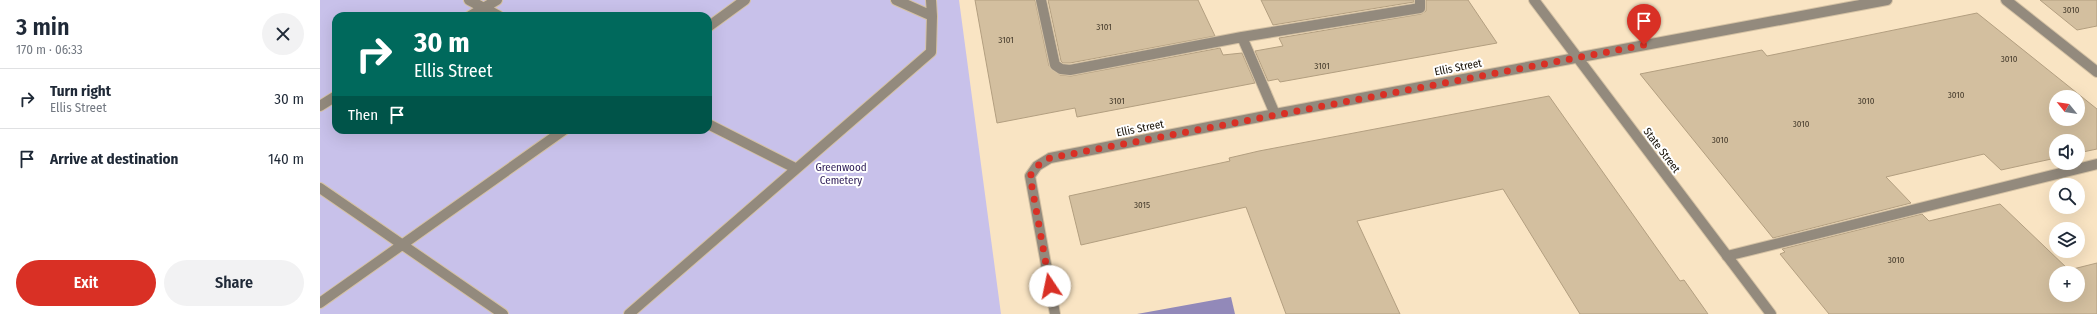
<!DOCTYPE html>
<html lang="en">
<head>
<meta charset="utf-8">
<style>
  body { margin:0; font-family:"Fira Sans Condensed",sans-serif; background:#f2f2f3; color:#1f2937; height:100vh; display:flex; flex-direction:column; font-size:15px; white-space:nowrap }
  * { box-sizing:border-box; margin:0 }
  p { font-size:13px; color:#747a83 }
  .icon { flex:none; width:22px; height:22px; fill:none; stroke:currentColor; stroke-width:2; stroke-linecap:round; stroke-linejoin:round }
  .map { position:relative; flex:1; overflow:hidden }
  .details { display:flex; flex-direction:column; background:#fff; width:320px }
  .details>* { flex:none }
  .banner { position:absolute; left:12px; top:12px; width:380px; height:122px; border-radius:12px; box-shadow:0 4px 16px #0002; background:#00695c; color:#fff; overflow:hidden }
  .needle { width:26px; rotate:300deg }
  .tools { position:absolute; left:1729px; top:90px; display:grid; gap:8px }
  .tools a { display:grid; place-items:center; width:36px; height:36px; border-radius:50%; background:#fff; box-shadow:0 4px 16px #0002; font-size:20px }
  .pin { position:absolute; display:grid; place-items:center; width:34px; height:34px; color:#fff; margin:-41px -17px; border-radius:50% 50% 50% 0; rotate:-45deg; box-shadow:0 0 4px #0007 }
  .pin .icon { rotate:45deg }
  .me { position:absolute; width:44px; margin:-22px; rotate:349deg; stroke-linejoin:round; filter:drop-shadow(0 0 3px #0008) }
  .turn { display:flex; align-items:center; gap:14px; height:84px; padding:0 16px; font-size:18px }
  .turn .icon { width:52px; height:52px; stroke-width:2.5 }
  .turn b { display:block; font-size:28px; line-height:34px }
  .then { display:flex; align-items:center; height:38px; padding:0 16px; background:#0003; gap:8px; font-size:15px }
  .round { display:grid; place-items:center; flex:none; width:42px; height:42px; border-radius:21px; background:#f2f2f3 }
  .headline { display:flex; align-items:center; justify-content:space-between; height:68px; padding:0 16px }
  h1 { font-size:24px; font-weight:600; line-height:30px }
  .button { display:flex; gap:8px; margin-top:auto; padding:8px 16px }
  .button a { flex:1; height:46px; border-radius:24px; background:#d93025; color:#fff; font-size:16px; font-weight:600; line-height:46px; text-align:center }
  .button a+a { background:#f2f2f3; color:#1f2937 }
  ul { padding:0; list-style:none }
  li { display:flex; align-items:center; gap:12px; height:60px; padding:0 16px; border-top:1px solid #e0e1e3 }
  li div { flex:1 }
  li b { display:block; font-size:15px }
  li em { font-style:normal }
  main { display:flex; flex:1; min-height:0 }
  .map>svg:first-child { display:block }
  .green { fill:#c8c1ea; fill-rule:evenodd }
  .water { fill:#9289b9 }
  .building { fill:#d3bf9f; stroke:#b39f80; fill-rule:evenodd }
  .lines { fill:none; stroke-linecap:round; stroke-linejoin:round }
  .lane-casing { stroke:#d5c2a4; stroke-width:12 }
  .street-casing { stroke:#d5c2a4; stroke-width:12 }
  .lane { stroke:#938a7d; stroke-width:10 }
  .street { stroke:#938a7d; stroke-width:10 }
  .route { stroke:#d93025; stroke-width:7; stroke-dasharray:0 12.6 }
  .labels { text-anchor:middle; stroke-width:4; stroke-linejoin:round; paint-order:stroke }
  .number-label { font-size:9px; fill:#443a2b }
  .street-label { font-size:11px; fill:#150e04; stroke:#fff }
  .park-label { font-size:11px; fill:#31205a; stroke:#fff }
</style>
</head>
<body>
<main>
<section class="details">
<div class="headline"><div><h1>3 min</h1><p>170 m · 06:33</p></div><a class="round"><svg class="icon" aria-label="close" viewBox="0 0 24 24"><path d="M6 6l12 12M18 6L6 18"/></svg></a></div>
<ul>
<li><svg class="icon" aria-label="right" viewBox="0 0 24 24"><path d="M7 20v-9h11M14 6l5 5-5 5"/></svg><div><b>Turn right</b><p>Ellis Street</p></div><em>30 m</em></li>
<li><svg class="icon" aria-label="arrive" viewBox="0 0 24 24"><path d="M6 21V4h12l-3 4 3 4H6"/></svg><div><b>Arrive at destination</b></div><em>140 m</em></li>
</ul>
<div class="button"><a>Exit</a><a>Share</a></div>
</section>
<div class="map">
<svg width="1777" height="314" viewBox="0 0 1777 314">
  <rect width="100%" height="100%" fill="#f9e4c3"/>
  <path class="green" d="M 0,0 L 639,0 L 681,314 L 0,314 ZM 16,16 L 388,16 L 388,130 L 16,130 Z"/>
  <path class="water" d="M 911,297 L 915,314 L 817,314 Z"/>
  <path class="building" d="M 655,0 L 715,0 L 729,66 L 740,75 L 751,76 L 900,48 L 903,55 L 922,53 L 935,83 L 757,117 L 755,108 L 677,123 Z
    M 728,0 L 878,0 L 895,36 L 750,63 L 743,63 L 741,61 Z
    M 941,0 L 1094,0 L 1094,2 L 953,25 Z
    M 1106,0 L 1148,0 L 1177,43 L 960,82 L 958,79 L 948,81 L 935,51 L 963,46 L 959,38 L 1101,14 L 1106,11 Z
    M 1720,0 L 1777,0 L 1777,26 L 1757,30 Z
    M 1657,13 L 1777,109 L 1777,149 L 1758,153 L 1758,141 L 1736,141 L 1736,158 L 1681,170 L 1664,154 L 1566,177 L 1591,203 L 1453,238 L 1320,74 L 1442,50 L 1447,56 ZM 1736,97 L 1758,97 L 1758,119 L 1736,119 Z
    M 1229,96 L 1360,281 L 1364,280 L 1388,314 L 1260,314 L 1183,189 L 1037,221 L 1080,314 L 966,314 L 926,207 L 761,245 L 749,196 L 910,161 L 909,158 L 939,151 Z
    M 1680,204 L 1749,270 L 1777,263 L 1777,314 L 1509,314 L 1460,254 L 1465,252 L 1462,249 L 1602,214 L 1609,221 ZM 1736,273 L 1758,273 L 1758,295 L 1736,295 Z"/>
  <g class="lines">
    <defs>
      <path id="lane" d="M 149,0 L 179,16
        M 576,0 L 612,16 L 611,0
        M 721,0 L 735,65 L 741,69 L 750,70 L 922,37 L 955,114
        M 150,16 L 177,0
        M 388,27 L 425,0
        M 922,37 L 1100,8 L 1100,0
        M 0,106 L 16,96
        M 388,124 L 475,168
        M 0,188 L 183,314
        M 1407,256 L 1777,164
        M 0,303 L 244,130
        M 309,314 L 611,52 L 612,16"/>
      <path id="street" d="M 1214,0 L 1451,314
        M 1686,0 L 1777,72
        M 735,314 L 710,176 L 717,166 L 730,158 L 955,114 L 1567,0"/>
    </defs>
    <use href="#lane" class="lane-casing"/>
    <use href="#street" class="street-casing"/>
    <use href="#lane" class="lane"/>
    <use href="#street" class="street"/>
  </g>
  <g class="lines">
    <path class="route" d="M 730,286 L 710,176 L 717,166 L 730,158 L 1324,45"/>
  </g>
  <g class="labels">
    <g class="number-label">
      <text x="1751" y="13">3010</text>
      <text x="784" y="30">3101</text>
      <text x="686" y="43">3101</text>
      <text x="1689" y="62">3010</text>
      <text x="1002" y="69">3101</text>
      <text x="1636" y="98">3010</text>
      <text x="797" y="104">3101</text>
      <text x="1546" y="104">3010</text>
      <text x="1481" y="127">3010</text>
      <text x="1400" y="143">3010</text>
      <text x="822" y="208">3015</text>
      <text x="1576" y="263">3010</text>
    </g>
    <g class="street-label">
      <text transform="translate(1138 67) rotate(-11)" y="4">Ellis Street</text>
      <text transform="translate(820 128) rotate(-11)" y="4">Ellis Street</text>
      <text transform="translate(1342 150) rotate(53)" y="4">State Street</text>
    </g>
    <g class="park-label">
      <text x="521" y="171">Greenwood<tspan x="521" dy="13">Cemetery</tspan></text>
    </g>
  </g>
</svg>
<div class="tools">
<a><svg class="needle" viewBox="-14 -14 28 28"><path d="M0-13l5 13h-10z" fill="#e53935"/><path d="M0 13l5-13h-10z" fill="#747a83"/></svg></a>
<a><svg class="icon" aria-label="sound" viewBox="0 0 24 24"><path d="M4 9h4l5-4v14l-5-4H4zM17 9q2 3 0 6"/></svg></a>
<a><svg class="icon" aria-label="search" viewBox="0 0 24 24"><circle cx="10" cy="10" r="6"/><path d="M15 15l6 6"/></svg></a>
<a><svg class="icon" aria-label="layers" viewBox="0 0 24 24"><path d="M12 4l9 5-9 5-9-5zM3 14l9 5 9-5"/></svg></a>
<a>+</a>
</div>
<div class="pin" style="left:1324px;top:45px;background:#d93025"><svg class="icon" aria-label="arrive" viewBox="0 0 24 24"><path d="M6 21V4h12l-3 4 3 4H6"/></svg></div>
<svg class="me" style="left:730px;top:286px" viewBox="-20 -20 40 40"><circle r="19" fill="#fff"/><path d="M0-13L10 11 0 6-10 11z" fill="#d93025"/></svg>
<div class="banner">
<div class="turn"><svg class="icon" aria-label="right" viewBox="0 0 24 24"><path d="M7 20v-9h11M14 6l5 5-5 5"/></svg><div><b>30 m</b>Ellis Street</div></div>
<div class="then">Then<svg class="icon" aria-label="arrive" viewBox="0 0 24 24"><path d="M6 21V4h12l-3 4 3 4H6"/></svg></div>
</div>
</div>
</main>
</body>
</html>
